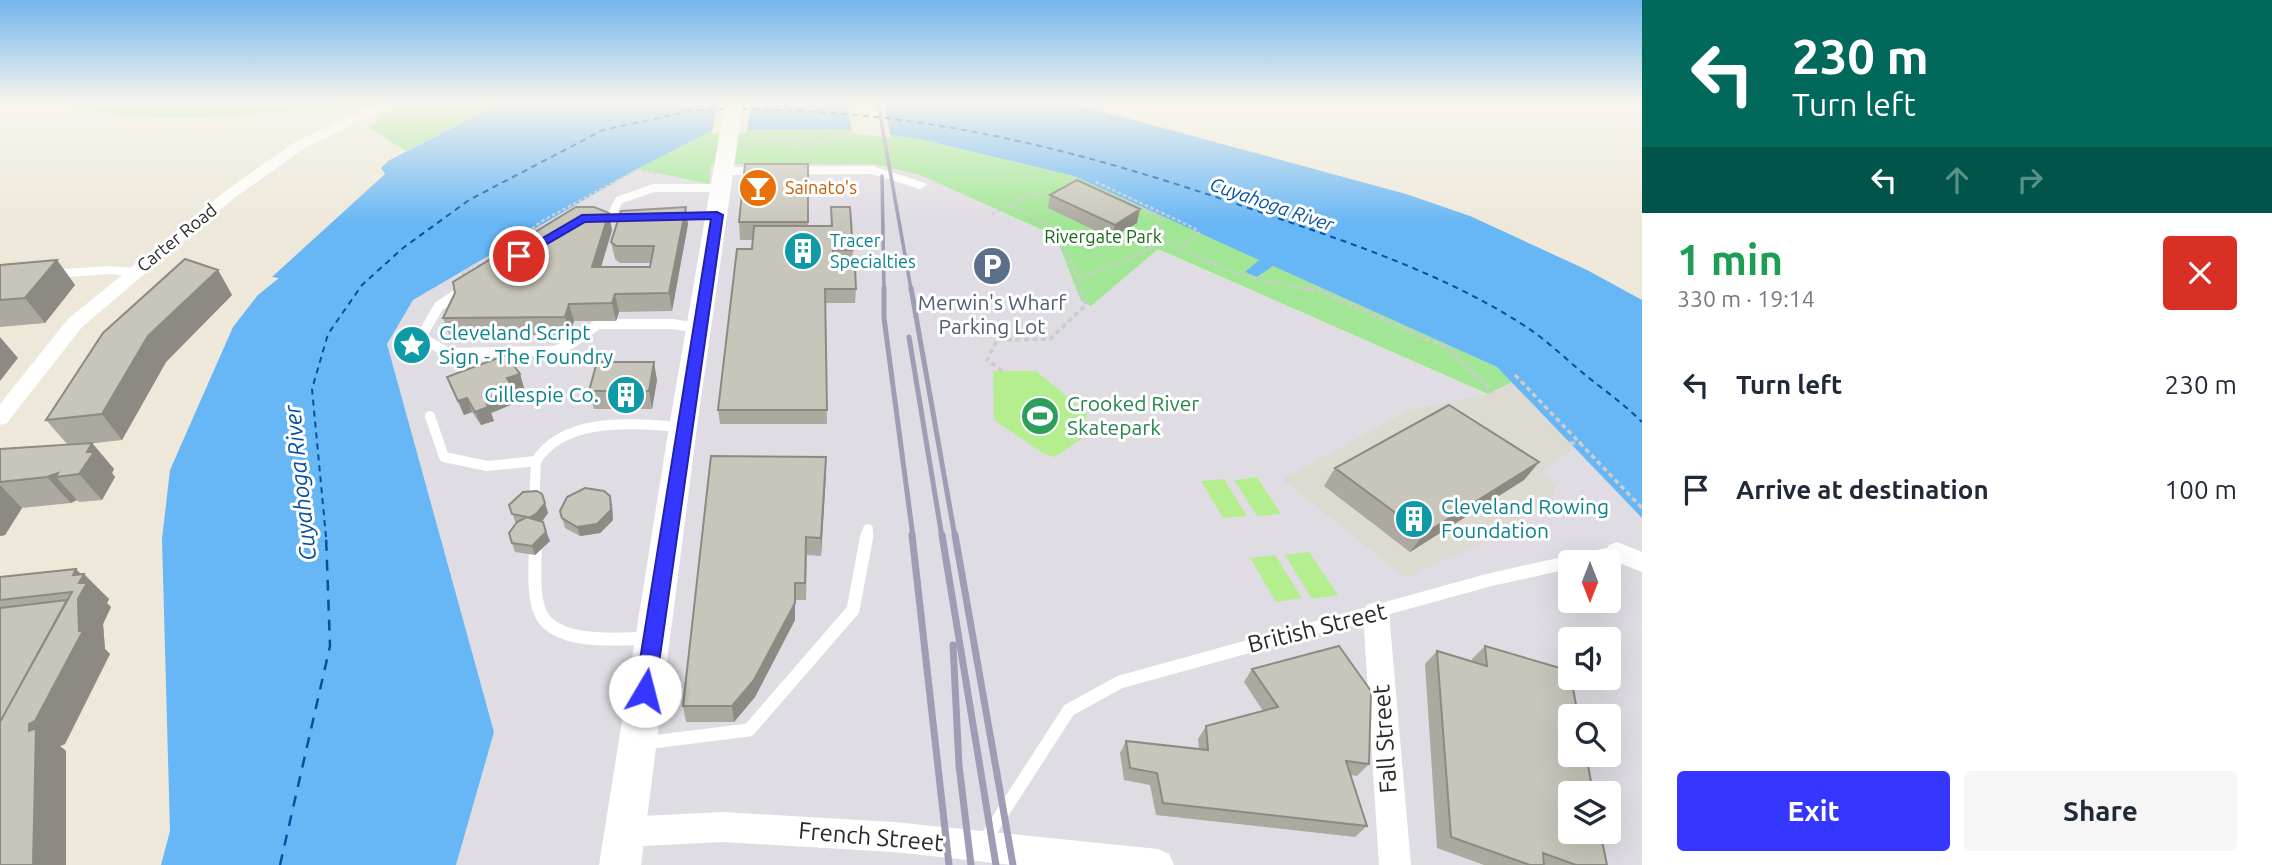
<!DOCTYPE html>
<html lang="en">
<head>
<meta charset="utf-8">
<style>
  body { margin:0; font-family:Ubuntu,sans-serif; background:#f6f6f7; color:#1f2937; height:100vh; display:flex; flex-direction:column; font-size:26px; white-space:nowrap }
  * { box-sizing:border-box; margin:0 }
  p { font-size:23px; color:#747a83 }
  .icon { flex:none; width:38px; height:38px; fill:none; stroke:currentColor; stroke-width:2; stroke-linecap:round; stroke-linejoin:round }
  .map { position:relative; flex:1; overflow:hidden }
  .drawer { display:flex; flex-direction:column; background:#fff; width:630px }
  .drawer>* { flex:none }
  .hud { background:#00695c; color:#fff; overflow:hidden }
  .needle { width:46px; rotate:180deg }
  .controls { position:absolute; left:1558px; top:550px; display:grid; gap:14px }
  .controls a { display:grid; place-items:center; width:63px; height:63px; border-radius:7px; background:#fff; box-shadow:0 7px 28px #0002; font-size:35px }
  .pin { position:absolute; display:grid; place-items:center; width:60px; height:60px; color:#fff; margin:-30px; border:4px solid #fff; border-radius:50%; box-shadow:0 2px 7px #0007 }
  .me { position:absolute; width:77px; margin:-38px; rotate:8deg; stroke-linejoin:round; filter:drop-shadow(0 0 5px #0008) }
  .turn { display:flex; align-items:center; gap:24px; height:147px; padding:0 35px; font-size:32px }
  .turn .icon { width:91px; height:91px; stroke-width:2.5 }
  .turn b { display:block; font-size:49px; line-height:60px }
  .lanes { display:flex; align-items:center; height:66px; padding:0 35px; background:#0003; justify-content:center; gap:35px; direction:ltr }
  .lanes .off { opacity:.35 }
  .round { display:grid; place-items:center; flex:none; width:74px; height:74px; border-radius:7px; background:#f6f6f7 }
  .summary { display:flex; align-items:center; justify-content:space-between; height:119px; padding:0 35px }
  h1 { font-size:42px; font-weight:700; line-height:52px; color:#1e9e55 }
  .button { display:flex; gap:14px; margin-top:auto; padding:14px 35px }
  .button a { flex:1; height:80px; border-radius:7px; background:#3536ff; color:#fff; font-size:28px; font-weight:700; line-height:80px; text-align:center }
  .button a+a { background:#f6f6f7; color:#1f2937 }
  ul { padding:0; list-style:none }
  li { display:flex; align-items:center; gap:21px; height:105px; padding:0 35px }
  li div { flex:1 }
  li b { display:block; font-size:26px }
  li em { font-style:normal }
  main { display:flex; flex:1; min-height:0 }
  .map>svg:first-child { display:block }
  .industrial { fill:#e0dce4; fill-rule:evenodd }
  .green { fill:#a1e694 }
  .pitch { fill:#b5ee8f }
  .plaza { fill:#dddad2 }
  .water { fill:#67b6f5 }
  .pier { fill:#ede8da }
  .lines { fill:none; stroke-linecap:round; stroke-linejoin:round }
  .ferry-far1 { stroke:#0650a1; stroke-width:2; stroke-dasharray:6 5; stroke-linecap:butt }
  .ferry { stroke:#0650a1; stroke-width:2.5; stroke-dasharray:11 9; stroke-linecap:butt }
  .path-far1 { stroke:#ccc; stroke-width:2.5; stroke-dasharray:3.5 2.5; stroke-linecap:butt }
  .path { stroke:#ccc; stroke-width:3.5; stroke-dasharray:5 3.5; stroke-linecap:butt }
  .service-far2 { stroke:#fff; stroke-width:8 }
  .service-far1 { stroke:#fff; stroke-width:10 }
  .service { stroke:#fff; stroke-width:13 }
  .minor { fill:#fff; fill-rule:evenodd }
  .tertiary { fill:#fff; fill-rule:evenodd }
  .rail-far2 { stroke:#9e9db5; stroke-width:3.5 }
  .rail-far1 { stroke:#9e9db5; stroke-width:5 }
  .rail { stroke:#9e9db5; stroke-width:7 }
  .wall { fill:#aca9a0 }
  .shaded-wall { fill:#8c8a82 }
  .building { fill:#c8c5ba; stroke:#8c8a82; stroke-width:2 }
  .route { fill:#3536ff; stroke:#2223a6; stroke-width:2 }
  .labels { text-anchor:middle; stroke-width:6; stroke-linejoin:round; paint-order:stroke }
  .far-food-label { font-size:18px; fill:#c56008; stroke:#fff; text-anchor:start }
  .far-park-label { font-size:18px; fill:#186a16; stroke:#fff }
  .far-street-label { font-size:18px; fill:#2a2a2a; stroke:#fff }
  .far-culture-label { font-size:18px; fill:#0d838f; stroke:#fff; text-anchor:start }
  .far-water-label { font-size:19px; font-style:italic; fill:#0650a1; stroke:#fff }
  .service-label { font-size:21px; fill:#4e5e75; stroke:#fff }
  .culture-label { font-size:21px; fill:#0d838f; stroke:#fff; text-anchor:start }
  .leisure-label { font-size:21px; fill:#27864d; stroke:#fff; text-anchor:start }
  .water-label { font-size:23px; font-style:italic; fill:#0650a1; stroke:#fff }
  .near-street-label { font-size:24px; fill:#2a2a2a; stroke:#fff }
</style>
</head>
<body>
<main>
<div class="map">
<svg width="1642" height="865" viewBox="0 0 1642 865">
  <rect width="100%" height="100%" fill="#ede8da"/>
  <path class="industrial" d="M 711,164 L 875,164 L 920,175 L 1056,236 L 1157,249 L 1487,394 L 1512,382 L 1642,518 L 1642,865 L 456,865 L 494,732 L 387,344 L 413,300 L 637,169 L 708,184 ZM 1570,562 L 1608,562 L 1608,600 L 1570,600 ZM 1570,639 L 1608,639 L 1608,677 L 1570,677 ZM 1570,716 L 1608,716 L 1608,754 L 1570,754 ZM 1570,793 L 1608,793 L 1608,831 L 1570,831 Z"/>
  <path class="green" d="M 57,103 L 386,103 L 367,108 L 357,106 C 260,112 153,130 57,103 Z
    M 409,103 L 500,103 L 406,151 L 369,128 L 382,115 Z
    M 851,129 L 920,139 L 1074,176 L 1260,260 L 1246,272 L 1257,277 L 1273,266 L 1497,367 L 1512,382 L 1488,394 L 1158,249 L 1091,306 L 1081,301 L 1056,236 L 920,175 L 875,164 L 711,164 L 709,184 L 637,169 L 713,130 Z"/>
  <path class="pitch" d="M 993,371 L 1036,371 L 1087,413 L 1084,437 L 1055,457 L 1044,454 L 994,420 Z
    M 1257,477 L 1281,514 L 1257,516 L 1234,480 Z
    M 1224,479 L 1247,516 L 1223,518 L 1201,481 Z
    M 1309,552 L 1338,595 L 1312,599 L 1285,555 Z
    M 1275,555 L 1302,598 L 1276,602 L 1250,558 Z"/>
  <path class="plaza" d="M 1512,382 L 1575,448 L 1543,470 L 1555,487 L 1553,498 L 1501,534 L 1406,578 L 1282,479 L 1411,409 L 1493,393 Z"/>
  <path class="water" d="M 500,103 L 1071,103 L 1406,194 L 1470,216 L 1587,270 L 1642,300 L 1642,518 L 1497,367 L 1273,266 L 1257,277 L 1245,272 L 1259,260 L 1074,176 L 920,139 L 850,129 L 713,130 L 637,169 L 413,300 L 387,344 L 494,732 L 456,865 L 161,865 L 170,831 L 162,539 L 170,470 L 233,327 L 258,295 L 279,278 L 272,277 L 385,174 L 381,168 L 388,161 Z"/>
  <path class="pier" d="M 718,103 L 751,103 L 747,133 L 712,134 Z
    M 848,103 L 884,103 L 891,138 L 852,133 Z"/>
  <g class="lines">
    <path class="ferry-far1" d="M 742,109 C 930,111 1081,150 1257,211 C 1350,243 1446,274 1528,328 C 1550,343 1569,362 1589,378 C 1607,392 1626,406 1642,422
      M 326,537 L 312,389 L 328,334 L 362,285 L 403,248 L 469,200 L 603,130 L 695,110 L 725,109"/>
    <path class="ferry" d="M 280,865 L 330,646 L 326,535"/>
    <path class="path-far1" d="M 164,103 L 260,106 L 319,103
      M 758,132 C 774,141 793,151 812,145 C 825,141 835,135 850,136 L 829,131 L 805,141 L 772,139
      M 1096,182 L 1194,228 L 1199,233 L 1181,247
      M 1070,185 L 1072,178 L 1157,215 L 1165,239 C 1218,270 1253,282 1314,289
      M 1053,196 L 1025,195 L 1010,205 L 1057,229 L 1077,278
      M 992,214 L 1010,205
      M 494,258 L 542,221 L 639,169 L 656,174
      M 462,274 L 474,265 L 486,265
      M 1081,289 L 1077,278 L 1133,258 L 1165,239"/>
    <path class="path" d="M 1300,288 L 1318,290 L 1449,349 L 1493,393
      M 1002,371 L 987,360 L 997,340 L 1050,339 L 1086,305 L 1080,288
      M 1515,375 L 1642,508
      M 1570,443 L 1582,443"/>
    <path class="service-far2" d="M 611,216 L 619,200 L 654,188 L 722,188
      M 674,216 L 717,215
      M 598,217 L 634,216
      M 53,274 L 108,270 L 134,272"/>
    <path class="service-far1" d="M 465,289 L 439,306 L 421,337 L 448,353 L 554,351 L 571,344 L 598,324 L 672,324 L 698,328
      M 430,416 L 444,457 L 487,466 L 536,461 L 534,505
      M 536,461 C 565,415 636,424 683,427
      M 867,537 L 868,529"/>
    <path class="service" d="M 535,542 C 536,564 532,592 540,612 C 554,646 620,639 650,638
      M 1573,562 L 1617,552
      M 644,743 L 749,730 L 853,610 L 867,535
      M 983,843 L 1069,710 L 1120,682 L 1489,580 L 1570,562"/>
    <path class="minor" d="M 379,103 L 397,103 L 305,148 L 234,198 L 82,327 L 7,423 L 0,425 L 0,404 L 68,319 L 224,192 L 295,142 Z
      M 873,166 L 928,184 L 920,189 L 872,174 L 725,175 L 718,171 L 725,167 Z
      M 1617,542 L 1642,552 L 1642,572 L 1609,559 L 1605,552 L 1609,545 Z
      M 1376,602 L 1385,605 L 1389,613 L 1411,865 L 1379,865 L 1363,613 L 1367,605 Z
      M 722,812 L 894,822 L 1158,849 L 1169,854 L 1174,865 L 1013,865 L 894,852 L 722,842 L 624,847 L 613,843 L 609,832 L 613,821 L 624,817 Z"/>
    <path class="tertiary" d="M 725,103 L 743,103 L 697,427 L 641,865 L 599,865 L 669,427 Z"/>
    <path class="rail-far2" d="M 878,103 L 911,289
      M 882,176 L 884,289"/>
    <path class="rail-far1" d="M 884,288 L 884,318 L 913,537
      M 911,288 L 955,537
      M 909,337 L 942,537"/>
    <path class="rail" d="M 912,535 L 949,865
      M 942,535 L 996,865
      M 955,535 L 1013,865
      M 953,645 L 959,765 L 971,865"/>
  </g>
  <path class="wall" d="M 808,164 L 808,226 L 853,250 L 852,263 L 833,263 L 834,267 L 856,289 L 855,303 L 825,303 L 827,424 L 720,424 L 718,410 L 752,249 L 753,240 L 740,240 L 739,222 Z
    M 1050,195 L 1137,223 L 1111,238 L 1048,208 Z
    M 688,224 L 672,311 L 619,312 L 616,321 L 574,321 L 569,335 L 450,336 L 443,318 L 455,293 L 612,230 L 601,267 L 650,267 L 651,263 L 620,263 L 615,259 L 611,242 Z
    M 57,260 L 75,285 L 45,323 L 0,327 L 0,265 Z
    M 218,270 L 232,295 L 166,362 L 122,440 L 86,444 L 92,443 L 114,469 L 112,473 L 115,477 L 102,500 L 79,502 L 77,500 L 71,503 L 22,508 L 5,535 L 0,536 L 0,449 L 68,445 L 46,420 Z
    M 520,374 L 524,388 L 514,391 L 518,402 L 491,413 L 494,421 L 481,425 L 472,412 L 464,415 L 447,377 Z
    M 657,380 L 652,409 L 594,409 L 589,391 Z
    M 826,457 L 821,556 L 807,555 L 806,600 L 795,600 L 795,620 L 755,697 L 734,722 L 686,722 L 683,706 Z
    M 1539,462 L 1524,480 L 1410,552 L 1324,486 L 1335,468 Z
    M 542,494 L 548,513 L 542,521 L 543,522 L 550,541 L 535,555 L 515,552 L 512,543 L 516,524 L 509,505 Z
    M 612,505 L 613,520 L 600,533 L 580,536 L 565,528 L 560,511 Z
    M 81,574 L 109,599 L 107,603 L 111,607 L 103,624 L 105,649 L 110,654 L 65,744 L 60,746 L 66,751 L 66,865 L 0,865 L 0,577 Z
    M 1485,646 L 1607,865 L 1484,865 L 1437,848 L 1425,664 L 1437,651 L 1472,662 L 1472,659 Z
    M 1252,669 L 1369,764 L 1357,776 L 1351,775 L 1367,826 L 1355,837 L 1156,815 L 1150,785 L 1124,780 L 1120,753 L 1126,741 L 1199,749 L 1198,739 L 1206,726 L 1263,711 L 1244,682 Z"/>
  <path class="shaded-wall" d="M 686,207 L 688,224 L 672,311 L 669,293 Z
    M 1140,209 L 1137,223 L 1111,238 L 1115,225 Z
    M 609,213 L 612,230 L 596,284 L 592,267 Z
    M 57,260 L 75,285 L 45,323 L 25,298 Z
    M 218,270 L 232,295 L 166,362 L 122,440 L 102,414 L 148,336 Z
    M 615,294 L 619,312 L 616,321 L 612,303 Z
    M 569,304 L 574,321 L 569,335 L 565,317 Z
    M 0,337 L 18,358 L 0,381 Z
    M 654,362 L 657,380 L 652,409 L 649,391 Z
    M 520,374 L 524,388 L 514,391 L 518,402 L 491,413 L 494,421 L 481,425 L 475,412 L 485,399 L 507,378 Z
    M 467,398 L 472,412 L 464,415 L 458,401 Z
    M 92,443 L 114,469 L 112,473 L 115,477 L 102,500 L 79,474 L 87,452 Z
    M 826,457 L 826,475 L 821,556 L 821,538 Z
    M 1539,462 L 1524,480 L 1410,552 L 1424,534 Z
    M 58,473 L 56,477 L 77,500 L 71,503 L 47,477 Z
    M 0,485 L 22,508 L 5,535 L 0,536 Z
    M 610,496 L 612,505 L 613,520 L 600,533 L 580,536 L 577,527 Z
    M 545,503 L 548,513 L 541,523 L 529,518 Z
    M 546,532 L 550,541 L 535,555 L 532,546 Z
    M 76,569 L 83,576 L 84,574 L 109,599 L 107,603 L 111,607 L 103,624 L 105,649 L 110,654 L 65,744 L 60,746 L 66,751 L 66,865 L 33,865 L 9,729 L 78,601 L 73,575 Z
    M 795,583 L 795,620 L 755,697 L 734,722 L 732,706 Z"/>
  <path class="building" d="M 745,164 L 808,164 L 808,222 L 739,222 Z
    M 1077,180 L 1140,209 L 1115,225 L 1050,195 Z
    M 576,207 L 594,207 L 609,213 L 592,267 L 650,267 L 654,246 L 616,246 L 611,242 L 621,211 L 686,207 L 669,293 L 615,294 L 612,303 L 569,304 L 565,317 L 443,318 L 455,293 L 453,282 Z
    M 831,207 L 850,207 L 853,250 L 833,250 L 834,267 L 855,267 L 856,289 L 825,289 L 827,410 L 718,410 L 737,249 L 752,249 L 754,226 L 832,226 Z
    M 185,259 L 218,270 L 148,336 L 102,414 L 46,420 L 103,333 Z
    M 57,260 L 25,298 L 0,300 L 0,265 Z
    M 506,355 L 520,374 L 507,378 L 513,388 L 485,399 L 488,407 L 475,412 L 467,398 L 458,401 L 447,377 Z
    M 597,362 L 654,362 L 649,391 L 589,391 Z
    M 1449,405 L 1539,462 L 1424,534 L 1335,468 Z
    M 92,443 L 87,452 L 94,452 L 79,474 L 56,477 L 58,473 L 47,477 L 0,482 L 0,449 Z
    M 711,456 L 826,457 L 821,538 L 806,537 L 805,583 L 795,583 L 795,603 L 754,680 L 732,706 L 683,706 Z
    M 585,488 L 604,491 L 610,496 L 611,510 L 597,524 L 577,527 L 562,518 L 560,511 L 567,497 Z
    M 537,491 L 542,494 L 545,503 L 537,513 L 529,518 L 543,522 L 546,532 L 532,546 L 512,543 L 509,533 L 517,522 L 527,517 L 512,514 L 509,505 L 523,492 Z
    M 76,569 L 73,575 L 84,574 L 79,583 L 87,583 L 78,599 L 79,631 L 84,629 L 35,721 L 29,724 L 29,731 L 36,728 L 33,865 L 0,865 L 0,722 L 72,592 L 0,600 L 0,577 Z
    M 67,600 L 0,722 L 0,608 Z
    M 1339,646 L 1371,691 L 1369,764 L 1346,761 L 1367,826 L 1163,803 L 1157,773 L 1130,768 L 1126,741 L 1208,750 L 1206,726 L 1278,707 L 1252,669 Z
    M 1485,646 L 1570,671 L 1570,677 L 1571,677 L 1578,716 L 1570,716 L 1570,754 L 1586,754 L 1593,793 L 1570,793 L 1570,831 L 1600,831 L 1607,865 L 1576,865 L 1543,853 L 1544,865 L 1530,865 L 1451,837 L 1437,651 L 1487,666 Z"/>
  <linearGradient id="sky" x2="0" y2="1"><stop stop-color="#74b5ed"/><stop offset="0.46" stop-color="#f7f5ee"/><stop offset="1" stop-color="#f7f5ee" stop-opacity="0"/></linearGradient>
  <rect width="1642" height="224" fill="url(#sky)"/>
  <path class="route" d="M 717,212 L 723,215 L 655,691 L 652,697 L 645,700 L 638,697 L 635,691 L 711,219 L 585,222 L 523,258 L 512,256 L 582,215 Z"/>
  <defs>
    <symbol id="bar-disc" viewBox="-11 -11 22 22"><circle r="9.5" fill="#e8710a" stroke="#fff"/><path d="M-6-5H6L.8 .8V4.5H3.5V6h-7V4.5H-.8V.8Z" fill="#fff"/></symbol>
    <symbol id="building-disc" viewBox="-11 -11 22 22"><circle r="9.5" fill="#0f9aa8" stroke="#fff"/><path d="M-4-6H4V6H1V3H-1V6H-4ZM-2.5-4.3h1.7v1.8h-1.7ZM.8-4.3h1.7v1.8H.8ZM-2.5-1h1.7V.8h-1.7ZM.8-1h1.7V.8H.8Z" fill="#fff"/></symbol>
    <symbol id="parking-disc" viewBox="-11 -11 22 22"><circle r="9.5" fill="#5c6f8a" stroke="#fff"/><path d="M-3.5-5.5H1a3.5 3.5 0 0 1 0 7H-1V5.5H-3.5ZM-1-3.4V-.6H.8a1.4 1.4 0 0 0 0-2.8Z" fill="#fff"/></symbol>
    <symbol id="sight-disc" viewBox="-11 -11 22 22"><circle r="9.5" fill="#0f9aa8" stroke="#fff"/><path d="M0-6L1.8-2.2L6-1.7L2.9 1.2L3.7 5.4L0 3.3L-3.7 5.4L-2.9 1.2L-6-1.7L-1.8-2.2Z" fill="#fff"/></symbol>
    <symbol id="stadium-disc" viewBox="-11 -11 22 22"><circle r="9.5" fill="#2e9e5b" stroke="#fff"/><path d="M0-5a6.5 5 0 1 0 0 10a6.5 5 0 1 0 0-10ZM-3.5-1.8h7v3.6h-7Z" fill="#fff"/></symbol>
  </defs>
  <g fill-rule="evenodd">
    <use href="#bar-disc" x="736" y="166" width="44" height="44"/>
    <use href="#building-disc" x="781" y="229" width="44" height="44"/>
    <use href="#parking-disc" x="970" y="244" width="44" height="44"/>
    <use href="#sight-disc" x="390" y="323" width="44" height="44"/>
    <use href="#building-disc" x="604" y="373" width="44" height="44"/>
    <use href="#stadium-disc" x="1018" y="394" width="44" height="44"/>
    <use href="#building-disc" x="1392" y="497" width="44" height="44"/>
  </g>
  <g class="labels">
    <g class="far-food-label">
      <text x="785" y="194">Sainato's</text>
    </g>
    <g class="far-park-label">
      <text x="1103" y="243">Rivergate Park</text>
    </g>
    <g class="far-street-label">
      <text transform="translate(177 238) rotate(-39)" y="6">Carter Road</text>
    </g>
    <g class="far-culture-label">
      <text x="830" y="247">Tracer<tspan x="830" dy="21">Specialties</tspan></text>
    </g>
    <g class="far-water-label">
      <text transform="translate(1272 204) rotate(19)" y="7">Cuyahoga River</text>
    </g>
    <g class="service-label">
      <text x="992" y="310">Merwin's Wharf<tspan x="992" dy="24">Parking Lot</tspan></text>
    </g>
    <g class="culture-label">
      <text x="439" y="340">Cleveland Script<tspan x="439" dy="24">Sign - The Foundry</tspan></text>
      <text x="599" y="402" text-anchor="end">Gillespie Co.</text>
      <text x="1441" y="514">Cleveland Rowing<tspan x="1441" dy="24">Foundation</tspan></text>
    </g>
    <g class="leisure-label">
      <text x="1067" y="411">Crooked River<tspan x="1067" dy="24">Skatepark</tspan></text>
    </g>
    <g class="water-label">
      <text transform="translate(300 483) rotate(-96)" y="8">Cuyahoga River</text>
    </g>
    <g class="near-street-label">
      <text transform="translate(1317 628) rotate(-14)" y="8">British Street</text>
      <text transform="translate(1385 739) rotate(-94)" y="8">Fall Street</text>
      <text transform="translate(871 837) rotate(5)" y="8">French Street</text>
    </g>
  </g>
</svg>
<div class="controls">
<a><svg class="needle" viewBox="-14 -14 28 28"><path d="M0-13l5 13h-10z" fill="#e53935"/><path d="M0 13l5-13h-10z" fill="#747a83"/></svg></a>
<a><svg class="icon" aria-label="sound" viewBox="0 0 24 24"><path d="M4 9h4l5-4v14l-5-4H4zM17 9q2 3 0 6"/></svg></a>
<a><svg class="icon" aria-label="search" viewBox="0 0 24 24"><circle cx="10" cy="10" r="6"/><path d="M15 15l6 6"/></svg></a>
<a><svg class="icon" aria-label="layers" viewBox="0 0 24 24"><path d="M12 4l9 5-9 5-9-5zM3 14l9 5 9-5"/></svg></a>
</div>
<div class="pin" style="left:519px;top:256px;background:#d93025"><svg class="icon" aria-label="arrive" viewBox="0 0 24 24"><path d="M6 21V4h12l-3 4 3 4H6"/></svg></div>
<svg class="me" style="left:645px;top:691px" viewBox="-20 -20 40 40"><circle r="19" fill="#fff"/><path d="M0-13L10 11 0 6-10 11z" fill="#3536ff"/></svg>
</div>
<section class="drawer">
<div class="hud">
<div class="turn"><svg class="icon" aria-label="left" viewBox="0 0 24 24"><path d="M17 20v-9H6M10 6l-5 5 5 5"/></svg><div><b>230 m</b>Turn left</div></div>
<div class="lanes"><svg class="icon" aria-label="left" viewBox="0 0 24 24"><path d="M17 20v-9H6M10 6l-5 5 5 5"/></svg><svg class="icon off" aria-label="ahead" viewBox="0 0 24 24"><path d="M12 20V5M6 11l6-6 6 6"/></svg><svg class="icon off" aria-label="right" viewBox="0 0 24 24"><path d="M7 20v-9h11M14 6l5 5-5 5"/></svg></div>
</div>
<div class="summary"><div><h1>1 min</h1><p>330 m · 19:14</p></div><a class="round" style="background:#d93025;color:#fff"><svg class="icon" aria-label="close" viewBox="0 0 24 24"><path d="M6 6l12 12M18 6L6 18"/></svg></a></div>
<ul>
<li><svg class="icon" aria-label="left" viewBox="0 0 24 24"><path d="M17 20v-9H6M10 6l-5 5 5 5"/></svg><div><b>Turn left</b></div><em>230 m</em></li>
<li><svg class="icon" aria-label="arrive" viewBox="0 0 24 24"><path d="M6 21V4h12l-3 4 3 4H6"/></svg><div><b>Arrive at destination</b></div><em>100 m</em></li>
</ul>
<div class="button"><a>Exit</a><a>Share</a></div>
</section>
</main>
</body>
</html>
